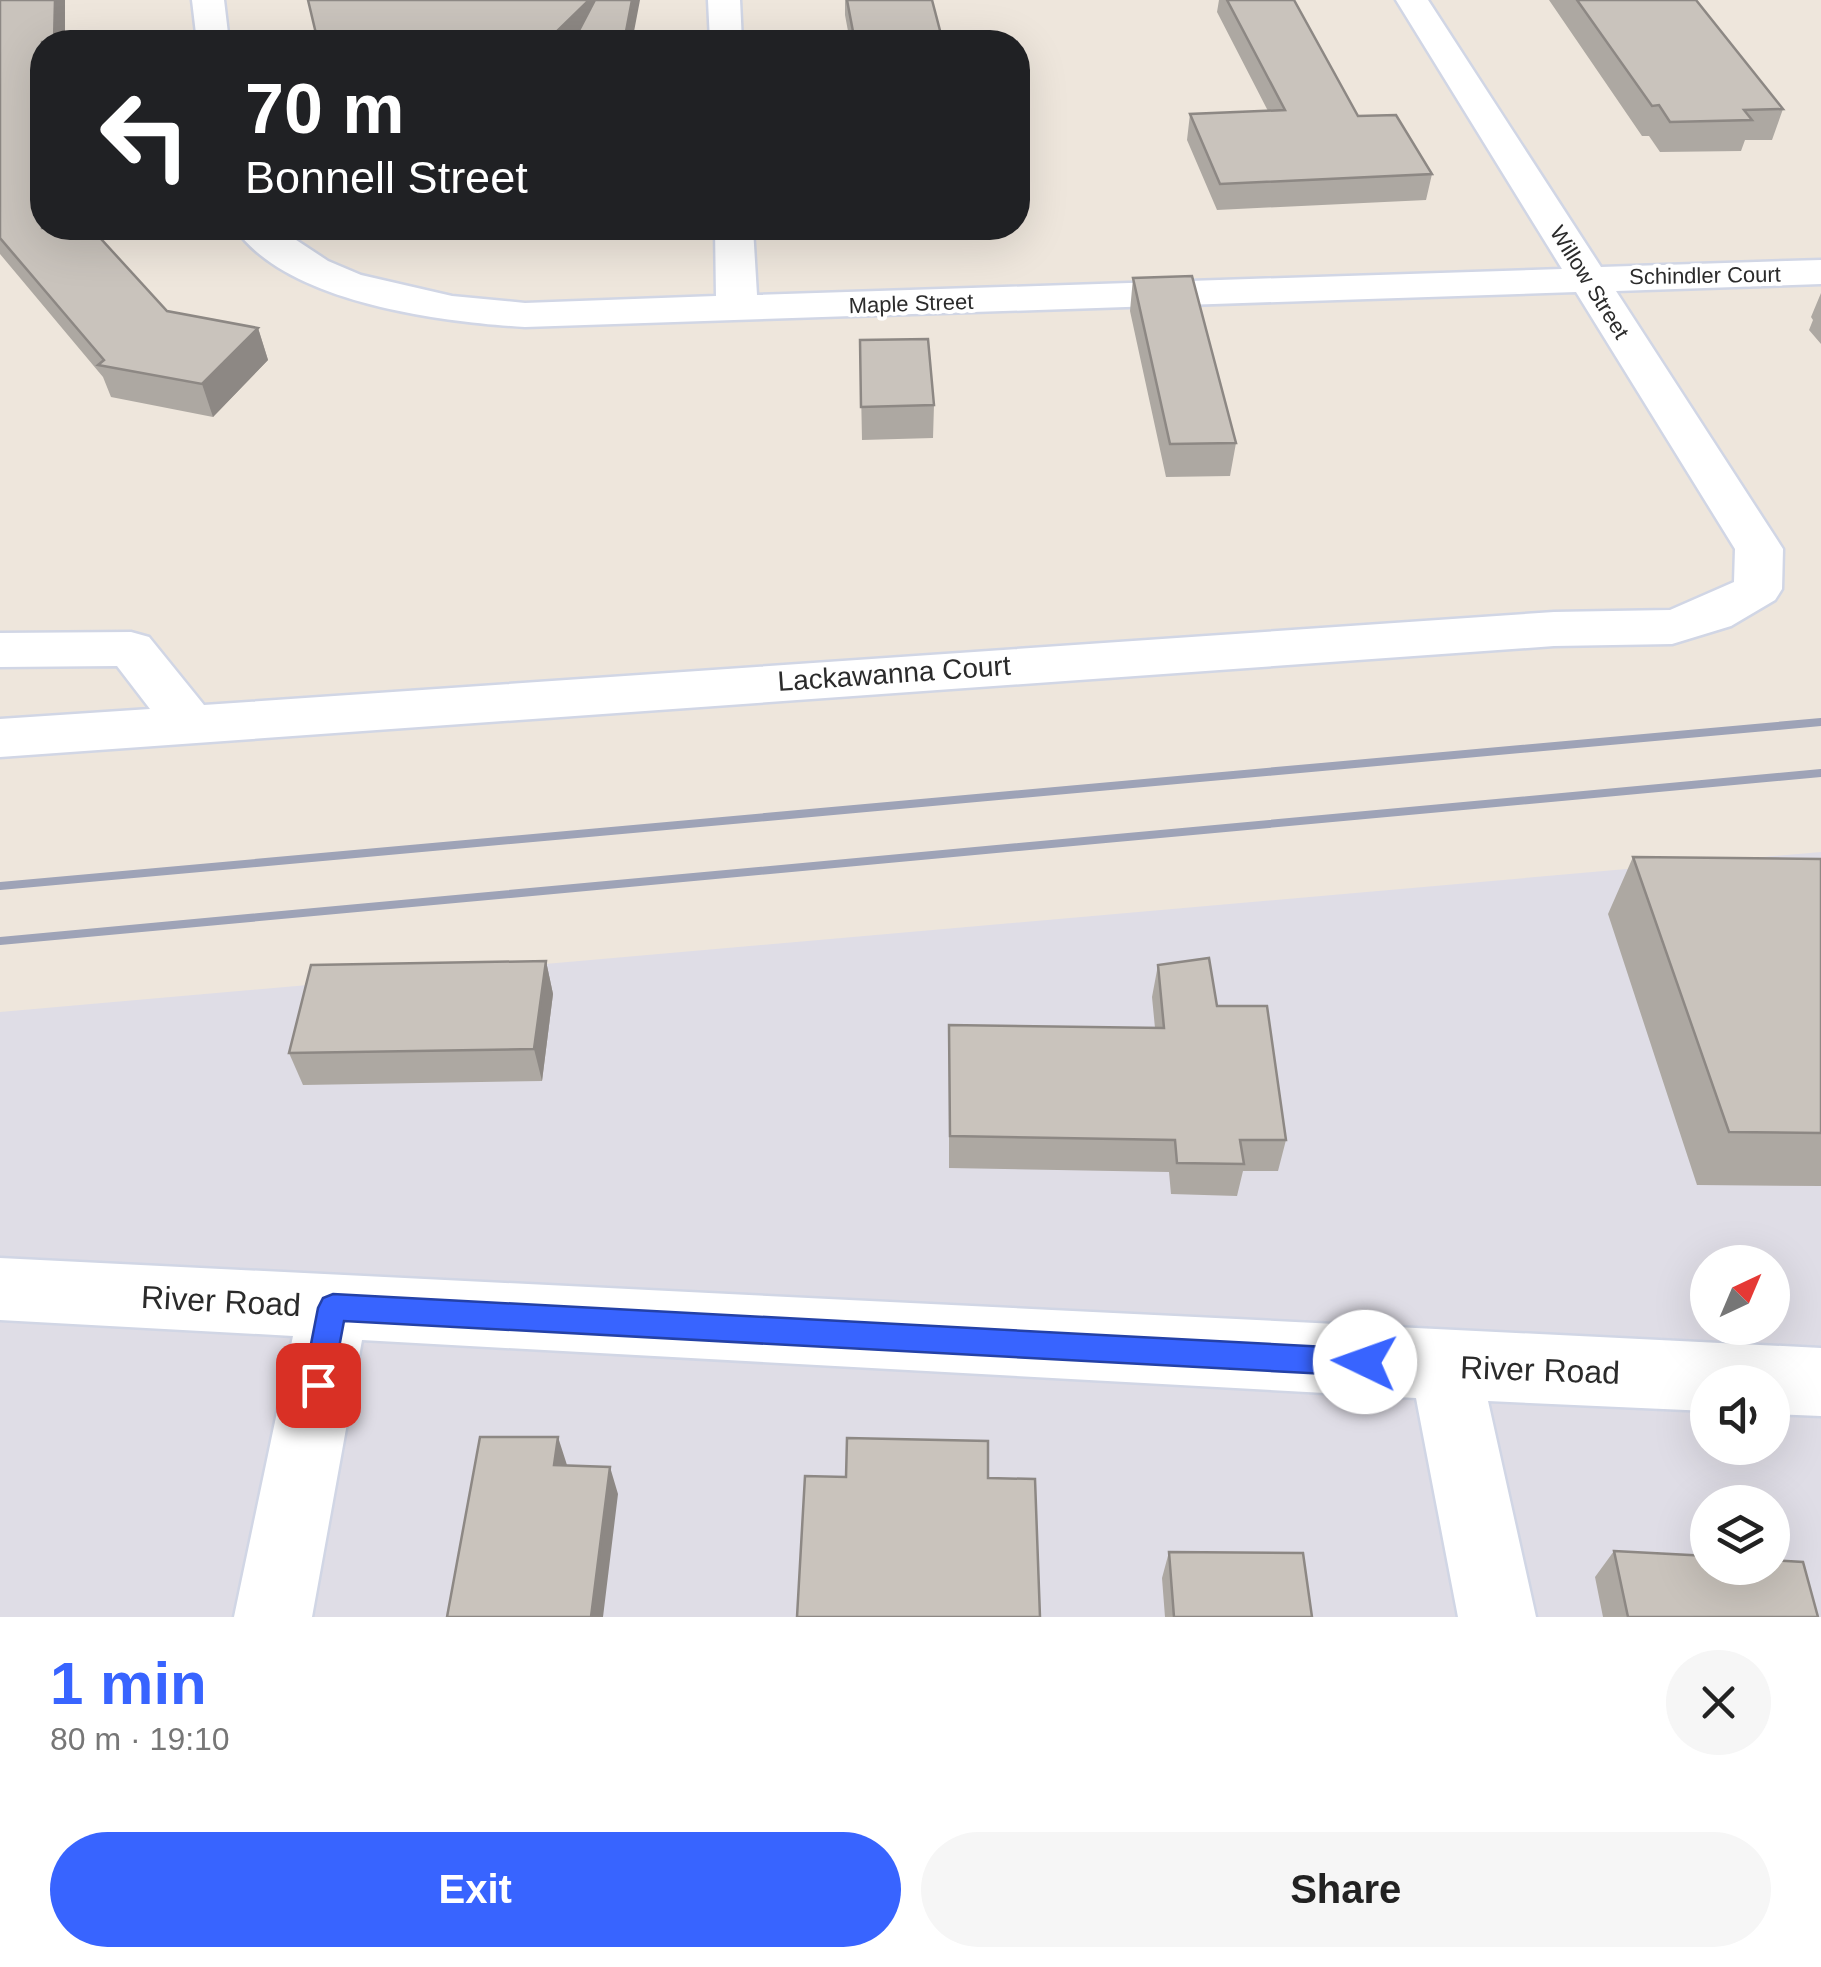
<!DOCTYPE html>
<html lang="en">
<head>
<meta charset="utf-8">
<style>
  body { margin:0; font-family:Helvetica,sans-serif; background:#f6f6f6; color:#222; height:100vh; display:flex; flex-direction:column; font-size:38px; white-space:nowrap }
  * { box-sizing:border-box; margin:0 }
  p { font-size:32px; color:#767676 }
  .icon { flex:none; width:55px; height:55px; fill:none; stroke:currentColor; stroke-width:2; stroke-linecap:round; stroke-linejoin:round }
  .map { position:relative; height:1617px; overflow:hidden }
  .side { display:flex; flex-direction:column; background:#fff; flex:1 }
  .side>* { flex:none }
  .top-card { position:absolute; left:30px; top:30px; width:1000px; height:210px; border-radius:40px; box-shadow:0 10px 40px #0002; background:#202124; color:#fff; overflow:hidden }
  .needle { width:65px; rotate:44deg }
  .buttons { position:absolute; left:1690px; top:1245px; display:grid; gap:20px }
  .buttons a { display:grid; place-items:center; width:100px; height:100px; border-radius:50%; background:#fff; box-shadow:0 10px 40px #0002; font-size:50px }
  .pin { position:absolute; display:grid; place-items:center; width:85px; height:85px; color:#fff; margin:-42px; border-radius:20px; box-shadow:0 5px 15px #0006 }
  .me { position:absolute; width:110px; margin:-55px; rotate:273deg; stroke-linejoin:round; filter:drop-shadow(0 0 8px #0008) }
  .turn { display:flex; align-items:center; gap:35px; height:210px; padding:0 50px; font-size:45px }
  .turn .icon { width:130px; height:130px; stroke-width:2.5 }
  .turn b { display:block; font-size:70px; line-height:85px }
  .round { display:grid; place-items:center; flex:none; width:105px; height:105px; border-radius:52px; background:#f6f6f6 }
  .summary { display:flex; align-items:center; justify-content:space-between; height:170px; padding:0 50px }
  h1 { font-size:60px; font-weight:700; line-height:75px; color:#3864ff }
  .cta { display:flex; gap:20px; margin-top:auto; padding:20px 50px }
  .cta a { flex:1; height:115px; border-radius:60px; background:#3864ff; color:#fff; font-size:40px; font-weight:700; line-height:115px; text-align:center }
  .cta a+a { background:#f6f6f6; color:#222 }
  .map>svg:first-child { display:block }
  .industrial { fill:#dfdde6; fill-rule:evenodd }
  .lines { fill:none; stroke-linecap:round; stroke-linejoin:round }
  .minor-casing { stroke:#d1d6e5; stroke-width:5 }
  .minor { fill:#fff; fill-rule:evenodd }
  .rail { stroke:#9ea3b7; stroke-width:8 }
  .wall { fill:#ada8a2 }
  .shaded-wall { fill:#8d8884 }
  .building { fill:#c9c3bc; stroke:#8d8884; stroke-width:2.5 }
  .route { fill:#3864ff; stroke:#2441a6; stroke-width:2.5 }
  .labels { text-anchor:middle; stroke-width:8; stroke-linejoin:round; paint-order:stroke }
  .far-street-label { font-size:22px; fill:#2b2b2b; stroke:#fff }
  .street-label { font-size:28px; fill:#2b2b2b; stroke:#fff }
  .near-street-label { font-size:32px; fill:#2b2b2b; stroke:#fff }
</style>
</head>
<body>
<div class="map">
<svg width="1821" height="1617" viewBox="0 0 1821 1617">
  <rect width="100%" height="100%" fill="#eee6dc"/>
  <path class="industrial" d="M 1821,852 L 1821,1617 L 0,1617 L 0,1012 ZM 1708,1262 L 1772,1262 L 1772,1328 L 1708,1328 ZM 1708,1382 L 1772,1382 L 1772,1448 L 1708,1448 ZM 1708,1502 L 1772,1502 L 1772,1568 L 1708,1568 Z"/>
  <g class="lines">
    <defs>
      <path id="minor" d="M 192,0 L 224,0 L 229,42 L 197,42 Z
        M 708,0 L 740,0 L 742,42 L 710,42 Z
        M 1396,0 L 1428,0 L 1601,267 L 1821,260 L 1821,284 L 1616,291 L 1783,549 L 1782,589 L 1775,600 L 1731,626 L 1672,644 L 1554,646 L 0,757 L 0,719 L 150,709 L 117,666 L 0,667 L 0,633 L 131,632 L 149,637 L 204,705 L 1554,612 L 1670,610 L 1734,582 L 1735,549 L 1576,292 L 525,327 C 442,322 286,303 235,228 L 278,228 L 328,261 L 361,275 L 452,296 L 525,303 L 716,296 L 715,228 L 753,228 L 757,295 L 1562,269 Z
        M 0,1258 L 1821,1348 L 1821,1416 L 1772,1414 L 1772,1382 L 1708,1382 L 1708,1411 L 1488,1401 L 1536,1617 L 1458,1617 L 1416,1398 L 362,1340 L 312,1617 L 234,1617 L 293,1336 L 0,1320 Z"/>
    </defs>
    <use href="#minor" class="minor-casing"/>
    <use href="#minor" class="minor"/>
    <path class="rail" d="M 0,886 L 1821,722
      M 0,941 L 1821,773"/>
  </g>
  <path class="wall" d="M 0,0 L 42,228 L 167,311 L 258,328 L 268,360 L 213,417 L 111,397 L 103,377 L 0,254 Z
    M 845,0 L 932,0 L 943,42 L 850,42 L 845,15 Z
    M 1219,0 L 1294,0 L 1358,116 L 1432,174 L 1426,200 L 1217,210 L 1187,140 L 1190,114 L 1268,111 L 1217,12 Z
    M 1549,0 L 1696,0 L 1783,109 L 1772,140 L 1745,140 L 1741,151 L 1660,152 L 1649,136 L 1642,136 Z
    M 494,228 L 600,228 L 599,233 L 495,233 Z
    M 1133,278 L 1236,443 L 1230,476 L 1166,477 L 1130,311 Z
    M 1821,293 L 1821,344 L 1809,330 L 1813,320 L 1811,317 Z
    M 860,340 L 934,405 L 933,438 L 862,440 Z
    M 1633,857 L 1821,859 L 1821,1186 L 1697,1185 L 1608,914 Z
    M 546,961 L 553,994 L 542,1081 L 303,1085 L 289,1053 Z
    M 1158,965 L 1217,1006 L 1286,1140 L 1278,1171 L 1243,1171 L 1237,1196 L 1171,1194 L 1169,1172 L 949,1168 L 949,1025 L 1155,1028 L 1152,997 Z
    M 1614,1551 L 1818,1617 L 1603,1617 L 1595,1577 Z
    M 1169,1552 L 1312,1617 L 1165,1617 L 1162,1578 Z"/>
  <path class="shaded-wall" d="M 55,0 L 65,0 L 65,42 L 54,42 Z
    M 589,0 L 603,0 L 579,42 L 546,42 Z
    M 632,0 L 640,0 L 632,42 L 624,42 Z
    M 258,328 L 268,360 L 213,417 L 202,384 Z
    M 546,961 L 553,994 L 542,1081 L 534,1049 Z
    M 558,1437 L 567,1465 L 554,1465 Z
    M 610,1467 L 618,1494 L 603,1617 L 591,1617 Z"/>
  <path class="building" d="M 0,0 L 55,0 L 54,42 L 42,42 L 42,228 L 91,228 L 167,311 L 258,328 L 202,384 L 98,365 L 104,360 L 0,238 Z
    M 308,0 L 589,0 L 546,42 L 318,42 Z
    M 595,0 L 632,0 L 624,42 L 573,42 Z
    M 847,0 L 932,0 L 943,42 L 855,42 Z
    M 1227,0 L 1294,0 L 1358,116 L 1396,115 L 1432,174 L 1220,184 L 1190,114 L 1285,110 Z
    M 1577,0 L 1696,0 L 1783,109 L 1744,110 L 1752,120 L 1670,122 L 1659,105 L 1652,106 Z
    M 1192,276 L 1236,443 L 1170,444 L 1133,278 Z
    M 928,339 L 934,405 L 861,407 L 860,340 Z
    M 1633,857 L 1821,859 L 1821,1133 L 1729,1132 Z
    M 1209,958 L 1217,1006 L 1267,1006 L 1286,1140 L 1240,1140 L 1244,1164 L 1177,1163 L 1175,1140 L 950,1136 L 949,1025 L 1164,1028 L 1158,965 Z
    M 546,961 L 534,1049 L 289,1053 L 311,965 Z
    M 480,1437 L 558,1437 L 554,1465 L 610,1467 L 591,1617 L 447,1617 Z
    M 847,1438 L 988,1441 L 988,1478 L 1035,1479 L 1040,1617 L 797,1617 L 805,1476 L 846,1477 Z
    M 1614,1551 L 1708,1556 L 1708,1568 L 1772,1568 L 1772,1560 L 1803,1562 L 1818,1617 L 1628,1617 Z
    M 1169,1552 L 1303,1553 L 1312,1617 L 1174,1617 Z"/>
  <path class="route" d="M 333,1294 L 1365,1349 L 1376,1353 L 1380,1362 L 1376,1372 L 1365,1376 L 344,1321 L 332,1385 L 328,1395 L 318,1399 L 307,1395 L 303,1385 L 318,1308 L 323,1298 Z"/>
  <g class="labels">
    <g class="far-street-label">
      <text transform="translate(1705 275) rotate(-1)" y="8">Schindler Court</text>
      <text transform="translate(1590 282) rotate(58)" y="8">Willow Street</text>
      <text transform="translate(911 303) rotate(-2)" y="8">Maple Street</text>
    </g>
    <g class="street-label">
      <text transform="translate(894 673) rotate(-4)" y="10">Lackawanna Court</text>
    </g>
    <g class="near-street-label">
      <text transform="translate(221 1301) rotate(3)" y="11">River Road</text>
      <text transform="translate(1540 1370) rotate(2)" y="11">River Road</text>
    </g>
  </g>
</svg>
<div class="buttons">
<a><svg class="needle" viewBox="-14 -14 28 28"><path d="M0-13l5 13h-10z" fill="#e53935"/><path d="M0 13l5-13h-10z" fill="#767676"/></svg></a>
<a><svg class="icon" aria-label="sound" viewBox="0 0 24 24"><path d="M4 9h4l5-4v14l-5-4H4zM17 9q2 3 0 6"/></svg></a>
<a><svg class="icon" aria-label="layers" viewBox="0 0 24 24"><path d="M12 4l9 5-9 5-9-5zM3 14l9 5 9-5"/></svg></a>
</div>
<div class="pin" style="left:318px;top:1385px;background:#d93025"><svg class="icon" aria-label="arrive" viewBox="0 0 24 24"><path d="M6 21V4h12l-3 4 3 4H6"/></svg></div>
<svg class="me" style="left:1365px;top:1362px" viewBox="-20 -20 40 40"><circle r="19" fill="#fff"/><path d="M0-13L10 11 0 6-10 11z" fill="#3864ff"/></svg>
<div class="top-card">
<div class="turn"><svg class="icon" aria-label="left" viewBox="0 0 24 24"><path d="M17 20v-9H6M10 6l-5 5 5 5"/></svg><div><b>70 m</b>Bonnell Street</div></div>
</div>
</div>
<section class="side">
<div class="summary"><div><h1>1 min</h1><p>80 m · 19:10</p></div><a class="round"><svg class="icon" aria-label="close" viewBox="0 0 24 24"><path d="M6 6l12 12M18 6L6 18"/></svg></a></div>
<div class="cta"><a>Exit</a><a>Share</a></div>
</section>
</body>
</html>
